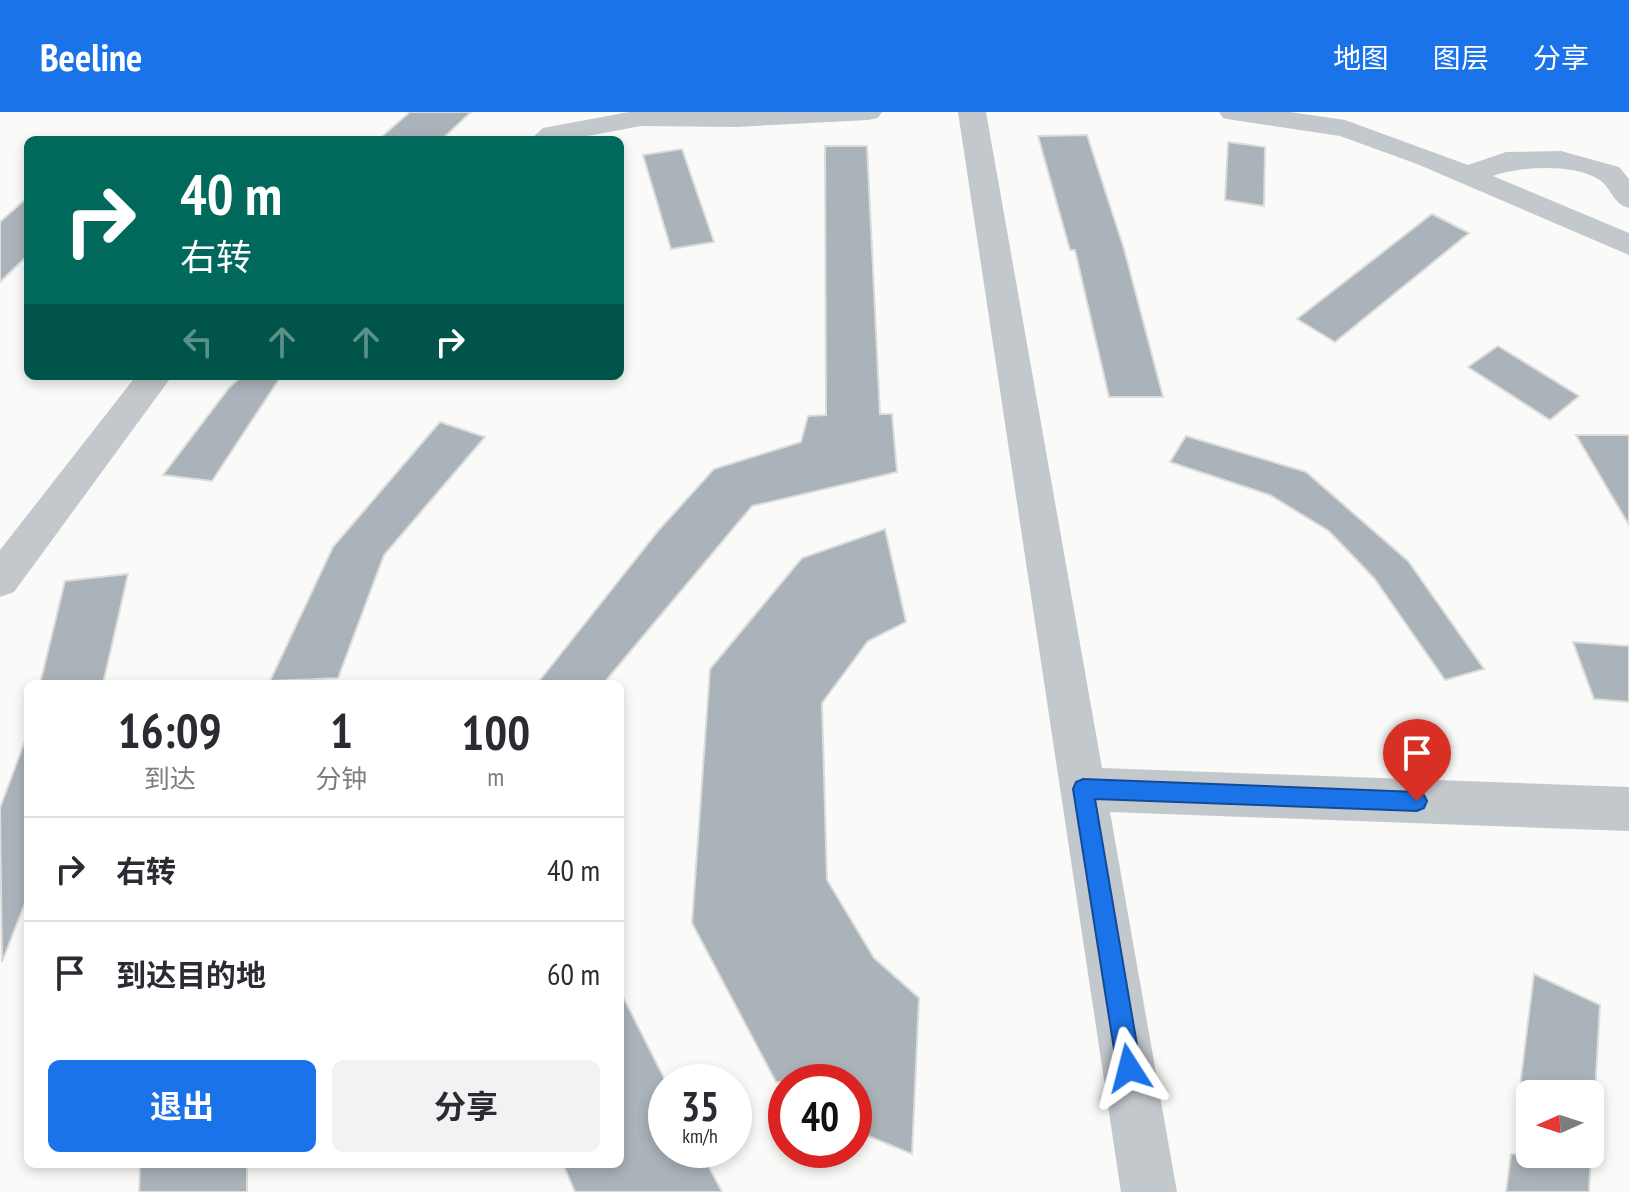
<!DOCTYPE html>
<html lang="zh">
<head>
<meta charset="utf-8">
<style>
  body { margin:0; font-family:"PT Sans Narrow","Noto Sans SC",sans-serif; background:#f2f2f3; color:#2b2b33; height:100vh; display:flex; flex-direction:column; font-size:30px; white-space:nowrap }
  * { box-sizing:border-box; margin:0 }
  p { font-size:26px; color:#7c7c81 }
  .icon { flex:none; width:44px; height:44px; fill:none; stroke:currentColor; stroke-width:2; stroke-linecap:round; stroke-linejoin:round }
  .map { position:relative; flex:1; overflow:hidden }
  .side { position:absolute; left:24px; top:568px; width:600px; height:488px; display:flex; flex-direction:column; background:#fff; border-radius:12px; box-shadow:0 4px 12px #0003 }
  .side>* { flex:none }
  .guide { position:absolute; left:24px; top:24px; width:600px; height:244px; border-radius:12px; box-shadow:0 4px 12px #0003; background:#00695c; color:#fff; overflow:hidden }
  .needle { width:52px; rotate:267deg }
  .controls { position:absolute; left:1516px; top:968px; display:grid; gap:16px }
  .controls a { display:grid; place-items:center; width:88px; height:88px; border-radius:12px; background:#fff; box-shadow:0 4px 12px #0003; font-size:40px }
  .speed { position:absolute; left:648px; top:952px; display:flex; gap:16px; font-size:40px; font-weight:700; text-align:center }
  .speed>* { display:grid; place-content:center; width:104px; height:104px; border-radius:50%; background:#fff; box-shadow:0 4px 12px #0003; line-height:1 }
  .speed small { font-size:20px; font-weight:400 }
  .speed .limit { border:12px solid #d22; background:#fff; color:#111 }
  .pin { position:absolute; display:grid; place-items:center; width:68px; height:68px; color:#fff; margin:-82px -34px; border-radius:50% 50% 50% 0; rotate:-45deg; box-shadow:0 0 8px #0007 }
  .pin .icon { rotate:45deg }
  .me { position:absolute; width:88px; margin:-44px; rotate:351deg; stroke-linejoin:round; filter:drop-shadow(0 0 6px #0008) }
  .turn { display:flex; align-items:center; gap:28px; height:168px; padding:0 24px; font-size:36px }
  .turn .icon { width:104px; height:104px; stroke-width:2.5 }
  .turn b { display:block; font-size:56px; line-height:68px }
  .lanes { display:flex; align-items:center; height:76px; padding:0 24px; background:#0003; justify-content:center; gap:40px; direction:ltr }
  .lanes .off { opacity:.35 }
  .eta { display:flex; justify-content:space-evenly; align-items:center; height:136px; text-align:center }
  .eta b { font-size:48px; font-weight:700; line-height:56px }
  .button { display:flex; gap:16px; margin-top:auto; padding:16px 24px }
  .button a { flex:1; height:92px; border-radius:12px; background:#1a73e8; color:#fff; font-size:32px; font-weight:700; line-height:92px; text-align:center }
  .button a+a { background:#f2f2f3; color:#2b2b33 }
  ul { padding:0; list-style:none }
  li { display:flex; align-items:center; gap:24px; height:104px; padding:0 24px; border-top:2px solid #e1e1e2 }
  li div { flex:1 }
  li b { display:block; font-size:30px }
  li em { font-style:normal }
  header { display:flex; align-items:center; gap:48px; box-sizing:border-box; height:112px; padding:0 40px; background:#1a73e8; color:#fff }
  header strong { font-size:38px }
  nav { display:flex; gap:44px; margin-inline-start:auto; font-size:28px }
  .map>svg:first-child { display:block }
  .building { fill:#aab3b9; stroke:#dcdcda; stroke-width:2 }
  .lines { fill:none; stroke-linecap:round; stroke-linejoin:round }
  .minor { fill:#c3c8cc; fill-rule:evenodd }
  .route { fill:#1a73e8; stroke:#114b97; stroke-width:2 }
</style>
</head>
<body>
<header>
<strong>Beeline</strong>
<nav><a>地图</a><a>图层</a><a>分享</a></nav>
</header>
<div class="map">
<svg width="1629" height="1080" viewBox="0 0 1629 1080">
  <rect width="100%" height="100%" fill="#fafaf8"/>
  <path class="building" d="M 410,0 L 471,0 L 441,28 L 378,28 Z
    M 1087,23 L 1124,137 L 1163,285 L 1109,285 L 1075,138 L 1070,138 L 1038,24 Z
    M 1228,30 L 1265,35 L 1264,94 L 1225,88 Z
    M 825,34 L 867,34 L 880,302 L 892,302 L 897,360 L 752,394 L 603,572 L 537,572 L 659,418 L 714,357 L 801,330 L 808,304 L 826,303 Z
    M 682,37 L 714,130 L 671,137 L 643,43 Z
    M 28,85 L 28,143 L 0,170 L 0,110 Z
    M 1432,102 L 1469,121 L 1335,230 L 1297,207 Z
    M 1498,234 L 1579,284 L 1550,308 L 1468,255 Z
    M 242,264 L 281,264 L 212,369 L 163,363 L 229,276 Z
    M 440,310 L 485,325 L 384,443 L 338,566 L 270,569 L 333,435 Z
    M 1576,323 L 1629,323 L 1629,413 Z
    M 1186,324 L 1306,360 L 1408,449 L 1484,557 L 1445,568 L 1374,466 L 1329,419 L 1270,383 L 1170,350 Z
    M 885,417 L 906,510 L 868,529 L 822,591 L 827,768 L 874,846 L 919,886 L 912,1042 L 854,1018 L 854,970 L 776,970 L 692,811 L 710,557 L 802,446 Z
    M 128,462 L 103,572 L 40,572 L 65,469 Z
    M 1573,530 L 1629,534 L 1629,590 L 1594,587 Z
    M 25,629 L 28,630 L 28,783 L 2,850 L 0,696 Z
    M 1534,862 L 1600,893 L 1595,982 L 1519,982 Z
    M 620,879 L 666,970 L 666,1038 L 700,1038 L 722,1080 L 575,1080 L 563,1052 L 620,1052 Z
    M 1511,1042 L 1591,1042 L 1589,1080 L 1506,1080 Z
    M 140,1052 L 247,1052 L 247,1080 L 139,1080 Z"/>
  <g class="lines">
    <path class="minor" d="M 629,0 L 882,0 L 878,6 L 868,8 L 736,15 L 641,14 L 566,28 L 530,28 L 543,16 Z
      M 958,0 L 986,0 L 1102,656 L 1629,675 L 1629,719 L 1110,700 L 1177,1080 L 1121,1080 Z
      M 1219,0 L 1290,0 L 1345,8 L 1468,53 L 1506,40 L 1561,39 L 1619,55 L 1629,67 L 1629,96 C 1612,92 1612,75 1598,67 C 1574,52 1519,54 1493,64 L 1629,121 L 1629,143 L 1417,52 L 1340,24 L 1233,8 L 1223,6 Z
      M 136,264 L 172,264 L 14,480 L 0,485 L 0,438 Z"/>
  </g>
  <path class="route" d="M 1083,667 L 1417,680 L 1424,683 L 1427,689 L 1424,696 L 1417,699 L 1095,687 L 1141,956 L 1137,964 L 1129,968 L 1121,964 L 1117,956 L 1073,677 L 1076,670 Z"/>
</svg>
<div class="controls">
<a><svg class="needle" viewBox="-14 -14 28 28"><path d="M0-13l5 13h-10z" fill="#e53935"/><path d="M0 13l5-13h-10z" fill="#7c7c81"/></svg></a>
</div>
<div class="speed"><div>35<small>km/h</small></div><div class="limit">40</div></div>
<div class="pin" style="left:1417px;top:689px;background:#d93025"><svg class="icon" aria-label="arrive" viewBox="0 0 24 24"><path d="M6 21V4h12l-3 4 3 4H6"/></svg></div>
<svg class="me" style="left:1129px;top:956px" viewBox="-20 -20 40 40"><path d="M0-17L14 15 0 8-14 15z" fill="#1a73e8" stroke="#fff" stroke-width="4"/></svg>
<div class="guide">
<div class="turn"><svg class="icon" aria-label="right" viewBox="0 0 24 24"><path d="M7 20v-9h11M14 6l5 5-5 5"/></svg><div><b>40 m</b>右转</div></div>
<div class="lanes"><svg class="icon off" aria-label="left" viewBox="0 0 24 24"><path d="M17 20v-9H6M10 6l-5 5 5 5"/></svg><svg class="icon off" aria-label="ahead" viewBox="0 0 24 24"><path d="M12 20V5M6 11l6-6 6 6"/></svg><svg class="icon off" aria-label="ahead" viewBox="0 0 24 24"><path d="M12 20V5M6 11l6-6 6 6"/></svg><svg class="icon" aria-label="right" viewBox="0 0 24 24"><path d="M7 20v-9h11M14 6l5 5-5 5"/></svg></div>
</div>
<section class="side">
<div class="eta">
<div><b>16:09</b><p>到达</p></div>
<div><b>1</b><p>分钟</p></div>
<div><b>100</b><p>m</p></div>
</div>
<ul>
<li><svg class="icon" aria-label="right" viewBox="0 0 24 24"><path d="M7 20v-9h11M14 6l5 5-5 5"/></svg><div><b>右转</b></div><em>40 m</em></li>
<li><svg class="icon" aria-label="arrive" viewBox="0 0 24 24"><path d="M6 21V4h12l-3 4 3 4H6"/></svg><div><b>到达目的地</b></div><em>60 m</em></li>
</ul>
<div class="button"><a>退出</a><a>分享</a></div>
</section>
</div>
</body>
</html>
